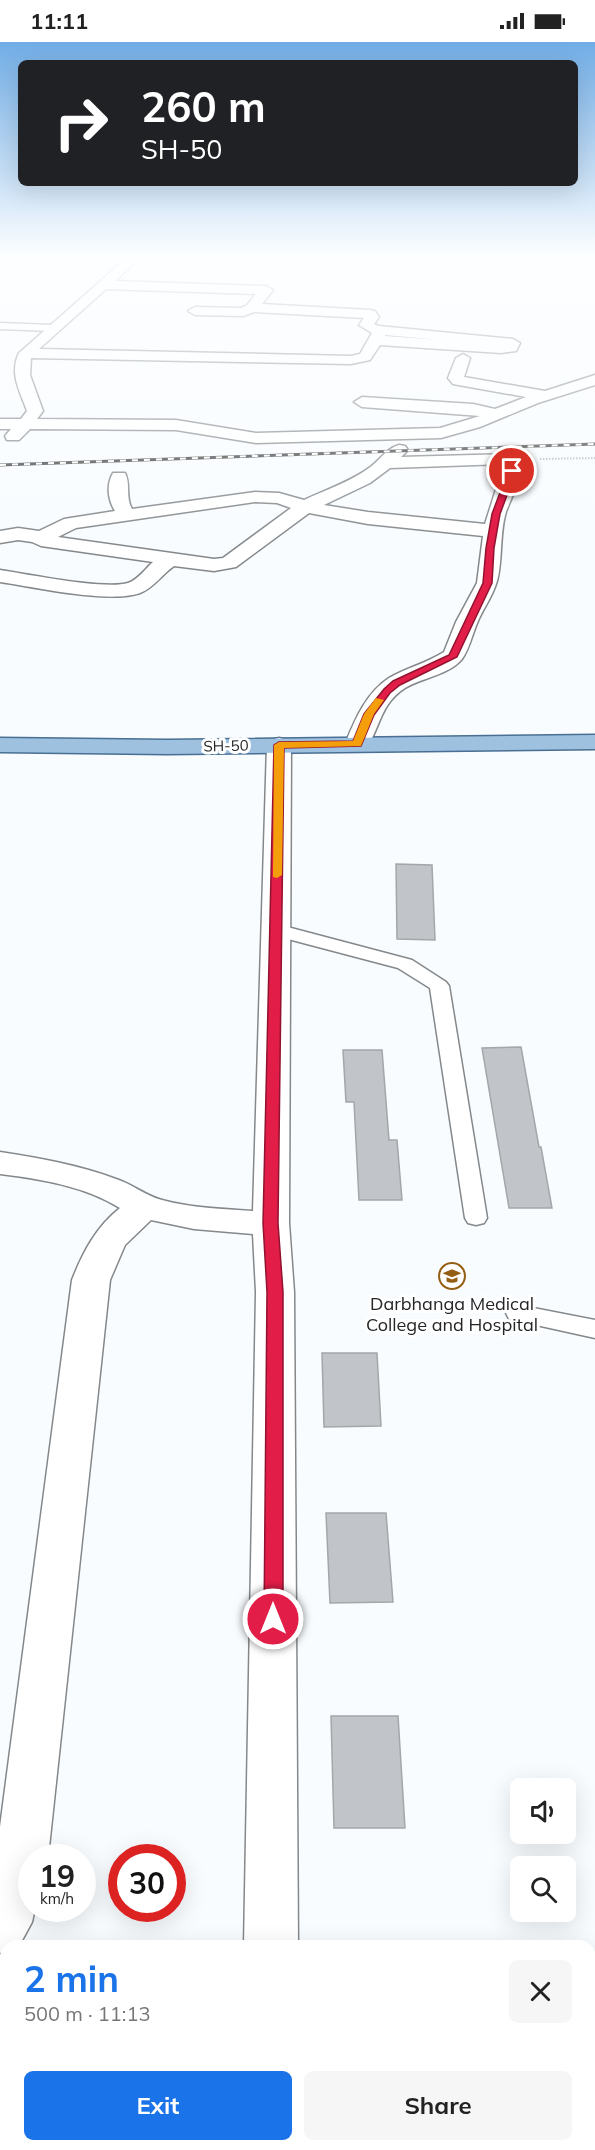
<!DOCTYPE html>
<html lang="en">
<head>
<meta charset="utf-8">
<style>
  body { margin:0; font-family:Mulish,sans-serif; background:#f6f6f6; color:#222; height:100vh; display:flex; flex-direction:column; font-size:22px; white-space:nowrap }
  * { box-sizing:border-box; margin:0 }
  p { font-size:20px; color:#767676 }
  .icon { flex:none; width:33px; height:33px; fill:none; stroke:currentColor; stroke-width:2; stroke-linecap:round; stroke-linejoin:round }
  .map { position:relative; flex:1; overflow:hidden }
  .sheet { position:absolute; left:0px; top:1898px; width:596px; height:212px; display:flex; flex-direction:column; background:#fff; border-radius:18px 18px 0 0; box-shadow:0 6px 24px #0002 }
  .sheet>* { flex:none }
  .top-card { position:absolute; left:18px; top:18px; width:560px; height:126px; border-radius:9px; box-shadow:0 6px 24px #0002; background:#202124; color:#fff; overflow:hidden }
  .controls { position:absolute; left:510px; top:1736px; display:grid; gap:12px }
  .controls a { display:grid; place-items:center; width:66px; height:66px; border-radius:9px; background:#fff; box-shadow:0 6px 24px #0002; font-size:30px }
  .speed { position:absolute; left:18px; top:1802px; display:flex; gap:12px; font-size:30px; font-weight:700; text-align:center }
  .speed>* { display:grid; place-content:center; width:78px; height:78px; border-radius:50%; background:#fff; box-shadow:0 6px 24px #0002; line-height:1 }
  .speed small { font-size:15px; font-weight:400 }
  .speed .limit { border:9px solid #d22; background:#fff; color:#111 }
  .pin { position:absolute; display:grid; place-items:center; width:51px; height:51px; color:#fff; margin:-26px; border:3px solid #fff; border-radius:50%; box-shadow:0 2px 6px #0007 }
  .me { position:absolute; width:66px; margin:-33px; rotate:0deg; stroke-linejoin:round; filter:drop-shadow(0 0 4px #0008) }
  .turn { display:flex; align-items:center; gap:21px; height:126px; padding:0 24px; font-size:27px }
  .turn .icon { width:78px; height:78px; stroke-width:2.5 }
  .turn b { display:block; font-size:42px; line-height:51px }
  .round { display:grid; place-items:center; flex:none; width:63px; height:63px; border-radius:9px; background:#f6f6f6 }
  .headline { display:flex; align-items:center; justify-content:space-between; height:102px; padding:0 24px }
  h1 { font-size:36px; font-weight:700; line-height:45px; color:#1a73e8 }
  .primary-button { display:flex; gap:12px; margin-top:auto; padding:12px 24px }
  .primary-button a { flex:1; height:69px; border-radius:9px; background:#1a73e8; color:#fff; font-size:24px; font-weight:700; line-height:69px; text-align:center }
  .primary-button a+a { background:#f6f6f6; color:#222 }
  .status { display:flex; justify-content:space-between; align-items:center; height:42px; padding:0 30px; background:#fff; direction:ltr }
  .status svg { height:16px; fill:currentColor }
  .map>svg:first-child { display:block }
  .building { fill:#c1c4c8; stroke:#a3a7aa; stroke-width:1.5 }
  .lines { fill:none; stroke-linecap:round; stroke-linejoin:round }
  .service-casing { stroke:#84888b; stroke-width:3 }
  .minor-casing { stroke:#84888b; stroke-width:3 }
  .primary-casing { stroke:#496f92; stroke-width:3 }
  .path { stroke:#b6b9bb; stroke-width:2; stroke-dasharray:1.5 1.5; stroke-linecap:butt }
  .service { fill:#fff; fill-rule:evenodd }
  .minor { fill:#fff; fill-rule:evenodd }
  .primary { fill:#9ec1e0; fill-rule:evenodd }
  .rail-casing { stroke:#3e4041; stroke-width:3 }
  .rail { stroke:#fff; stroke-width:2; stroke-dasharray:6; stroke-linecap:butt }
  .route { fill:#e11d48; stroke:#92132f; stroke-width:1.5 }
  .slow { fill:#f59e0b }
  .labels { text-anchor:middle; stroke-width:6; stroke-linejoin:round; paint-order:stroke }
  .far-street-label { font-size:15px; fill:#232526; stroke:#fff }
  .poi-label { font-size:18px; fill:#232526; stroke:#fff }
</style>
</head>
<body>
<div class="status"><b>11:11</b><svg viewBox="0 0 49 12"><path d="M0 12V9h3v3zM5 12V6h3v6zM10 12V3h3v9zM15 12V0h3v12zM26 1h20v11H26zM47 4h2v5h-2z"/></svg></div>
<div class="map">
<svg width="595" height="2108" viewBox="0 0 595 2108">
  <rect width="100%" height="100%" fill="#f9fcff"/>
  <path class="building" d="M 396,822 L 432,823 L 435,898 L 397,897 Z
    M 521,1005 L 539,1105 L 541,1105 L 552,1166 L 509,1166 L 482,1006 Z
    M 343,1008 L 382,1008 L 389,1098 L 397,1098 L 402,1158 L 359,1158 L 354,1060 L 346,1060 Z
    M 322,1311 L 377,1311 L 381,1384 L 324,1385 Z
    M 326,1471 L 386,1471 L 393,1560 L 330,1561 Z
    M 331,1674 L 398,1674 L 405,1786 L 334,1786 Z"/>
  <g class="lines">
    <defs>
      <path id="service" d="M 0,281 L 52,283 L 56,286 L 52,289 L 0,287 Z
        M 276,882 L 412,918 L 446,940 L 449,944 L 487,1176 L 484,1181 L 476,1183 L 468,1181 L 465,1176 L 430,946 L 398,926 L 269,892 L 267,888 L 269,884 Z
        M 518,1263 L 595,1278 L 595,1296 L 509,1277 L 506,1271 L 509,1265 Z"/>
      <path id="minor" d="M 130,213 L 143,213 L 115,239 L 266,244 L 273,248 L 262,262 L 370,268 L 375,269 L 379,275 L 374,282 L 379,284 L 513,297 L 520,301 L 516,309 L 501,311 L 380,303 L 370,318 L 351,322 L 31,316 L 30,333 L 43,369 L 37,377 L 176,378 L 256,391 L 440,386 L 480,374 L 362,365 L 354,360 L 362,355 L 473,362 L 495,367 L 526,355 L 453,342 L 448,336 L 456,316 L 463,312 L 470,316 L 464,335 L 545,349 L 595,333 L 595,343 L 538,361 L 480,385 L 441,396 L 256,401 L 176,388 L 30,387 L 19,398 L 7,398 L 5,394 L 11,387 L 0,387 L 0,377 L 21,377 L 27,369 C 20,349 9,332 19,311 ZM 106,247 L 256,252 L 247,263 L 241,266 L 195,265 L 188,269 L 195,273 L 243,274 L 254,270 L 364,276 L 359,283 L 372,291 L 360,312 L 351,314 L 39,307 ZM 385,293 L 440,298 L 385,294 Z
        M 399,403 L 405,404 L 408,408 L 401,415 L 513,412 L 519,413 C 528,427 511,455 506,470 C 499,492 503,524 496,542 C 492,555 483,567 478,579 C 472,592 470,606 462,617 C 449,633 421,636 405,646 C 380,662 380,686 366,707 L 357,709 L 348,707 L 345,702 C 355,678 366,651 389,636 C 406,626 427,621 444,610 L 456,580 L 477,541 L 483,494 L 368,482 L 309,471 L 236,525 L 214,529 L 174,524 C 162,532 154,546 140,551 C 109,562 35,545 0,540 L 0,528 C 27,532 105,548 128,541 C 138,538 146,526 153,520 L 41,504 L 32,500 L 18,498 L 0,501 L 0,489 L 18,486 L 39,489 L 64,477 L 115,469 C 108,458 106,443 113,431 L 125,431 C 131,442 125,455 132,467 L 255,450 L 279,451 L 304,458 C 325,448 350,440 369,426 C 379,419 387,406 399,403 ZM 504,422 L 485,482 L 368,470 L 324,463 L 370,441 L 390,426 ZM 255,460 L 277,461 L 291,466 L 223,516 L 214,517 L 58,495 L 76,486 Z
        M 279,696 L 288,698 L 291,703 L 289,1181 L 294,1250 L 298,1904 L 244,1904 L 256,1250 L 253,1192 L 194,1187 L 151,1178 L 125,1203 L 110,1238 L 48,1815 L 32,1815 L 32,1866 L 35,1866 L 32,1880 L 19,1904 L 6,1904 L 6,1909 L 0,1911 L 0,1785 L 72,1238 C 83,1210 96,1185 120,1166 C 84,1144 41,1137 0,1132 L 0,1110 C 39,1116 79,1123 116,1137 C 132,1142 146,1154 162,1158 C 191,1166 223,1167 253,1169 L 267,703 L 270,698 Z
        M 241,2103 L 299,2103 L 299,2108 L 241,2108 Z"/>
      <path id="primary" d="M 595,693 L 595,707 L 167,712 L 0,710 L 0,696 L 167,698 Z"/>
    </defs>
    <use href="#service" class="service-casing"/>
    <use href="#minor" class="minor-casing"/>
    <use href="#primary" class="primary-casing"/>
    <path class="path" d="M 540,417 L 595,416"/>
    <use href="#service" class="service"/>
    <use href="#minor" class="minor"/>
    <use href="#primary" class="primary"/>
    <defs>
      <path id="rail" d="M 0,423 L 595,402"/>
    </defs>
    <use href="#rail" class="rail-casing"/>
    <use href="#rail" class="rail"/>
  </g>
  <linearGradient id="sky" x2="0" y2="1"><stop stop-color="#71ade6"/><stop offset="0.42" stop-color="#fcfeff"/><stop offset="1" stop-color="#fcfeff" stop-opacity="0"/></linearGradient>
  <rect width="595" height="508" fill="url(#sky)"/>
  <path class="route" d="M 512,427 L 516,429 L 500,472 L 494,506 L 492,541 L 457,615 L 400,643 L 390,651 L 374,673 L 361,704 L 284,706 L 278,1181 L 283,1250 L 283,1577 L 280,1582 L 273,1585 L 266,1582 L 264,1577 L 267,1250 L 263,1181 L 274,703 L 279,700 L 353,699 L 364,672 L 384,647 L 393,639 L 449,613 L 483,541 L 486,506 L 492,472 L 508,429 Z"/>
  <path class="slow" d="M 376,656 L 384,658 L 374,672 L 361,704 L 284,706 L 282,833 L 277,836 L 273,835 L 274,703 L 279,700 L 353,699 L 364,672 Z"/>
  <defs>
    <symbol id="university-ring" viewBox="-11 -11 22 22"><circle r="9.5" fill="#fff" stroke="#945e14" stroke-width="1.5"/><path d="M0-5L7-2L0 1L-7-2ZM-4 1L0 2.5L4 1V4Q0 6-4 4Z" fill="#945e14"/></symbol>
  </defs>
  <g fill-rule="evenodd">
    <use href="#university-ring" x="437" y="1219" width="30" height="30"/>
  </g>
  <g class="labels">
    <g class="far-street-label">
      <text transform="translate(226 704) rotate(-1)" y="5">SH-50</text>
    </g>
    <g class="poi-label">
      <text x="452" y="1268">Darbhanga Medical<tspan x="452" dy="21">College and Hospital</tspan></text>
    </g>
  </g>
</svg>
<div class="controls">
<a><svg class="icon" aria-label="sound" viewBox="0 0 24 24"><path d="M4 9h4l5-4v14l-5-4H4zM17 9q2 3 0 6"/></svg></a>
<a><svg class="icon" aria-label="search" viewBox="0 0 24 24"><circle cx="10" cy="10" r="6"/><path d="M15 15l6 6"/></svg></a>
</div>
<div class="speed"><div>19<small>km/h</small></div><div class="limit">30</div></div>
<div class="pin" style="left:512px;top:429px;background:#d93025"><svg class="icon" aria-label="arrive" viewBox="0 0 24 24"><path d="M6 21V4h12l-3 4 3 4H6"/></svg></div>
<svg class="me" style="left:273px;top:1577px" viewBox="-20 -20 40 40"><circle r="17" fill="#e11d48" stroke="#fff" stroke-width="3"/><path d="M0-11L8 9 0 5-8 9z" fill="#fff"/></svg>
<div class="top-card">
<div class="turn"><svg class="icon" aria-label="right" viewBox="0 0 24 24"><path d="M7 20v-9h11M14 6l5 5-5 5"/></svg><div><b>260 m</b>SH-50</div></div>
</div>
<section class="sheet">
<div class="headline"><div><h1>2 min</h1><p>500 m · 11:13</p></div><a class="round"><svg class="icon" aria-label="close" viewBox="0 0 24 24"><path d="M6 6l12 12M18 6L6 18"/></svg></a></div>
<div class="primary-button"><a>Exit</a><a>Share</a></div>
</section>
</div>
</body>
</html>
